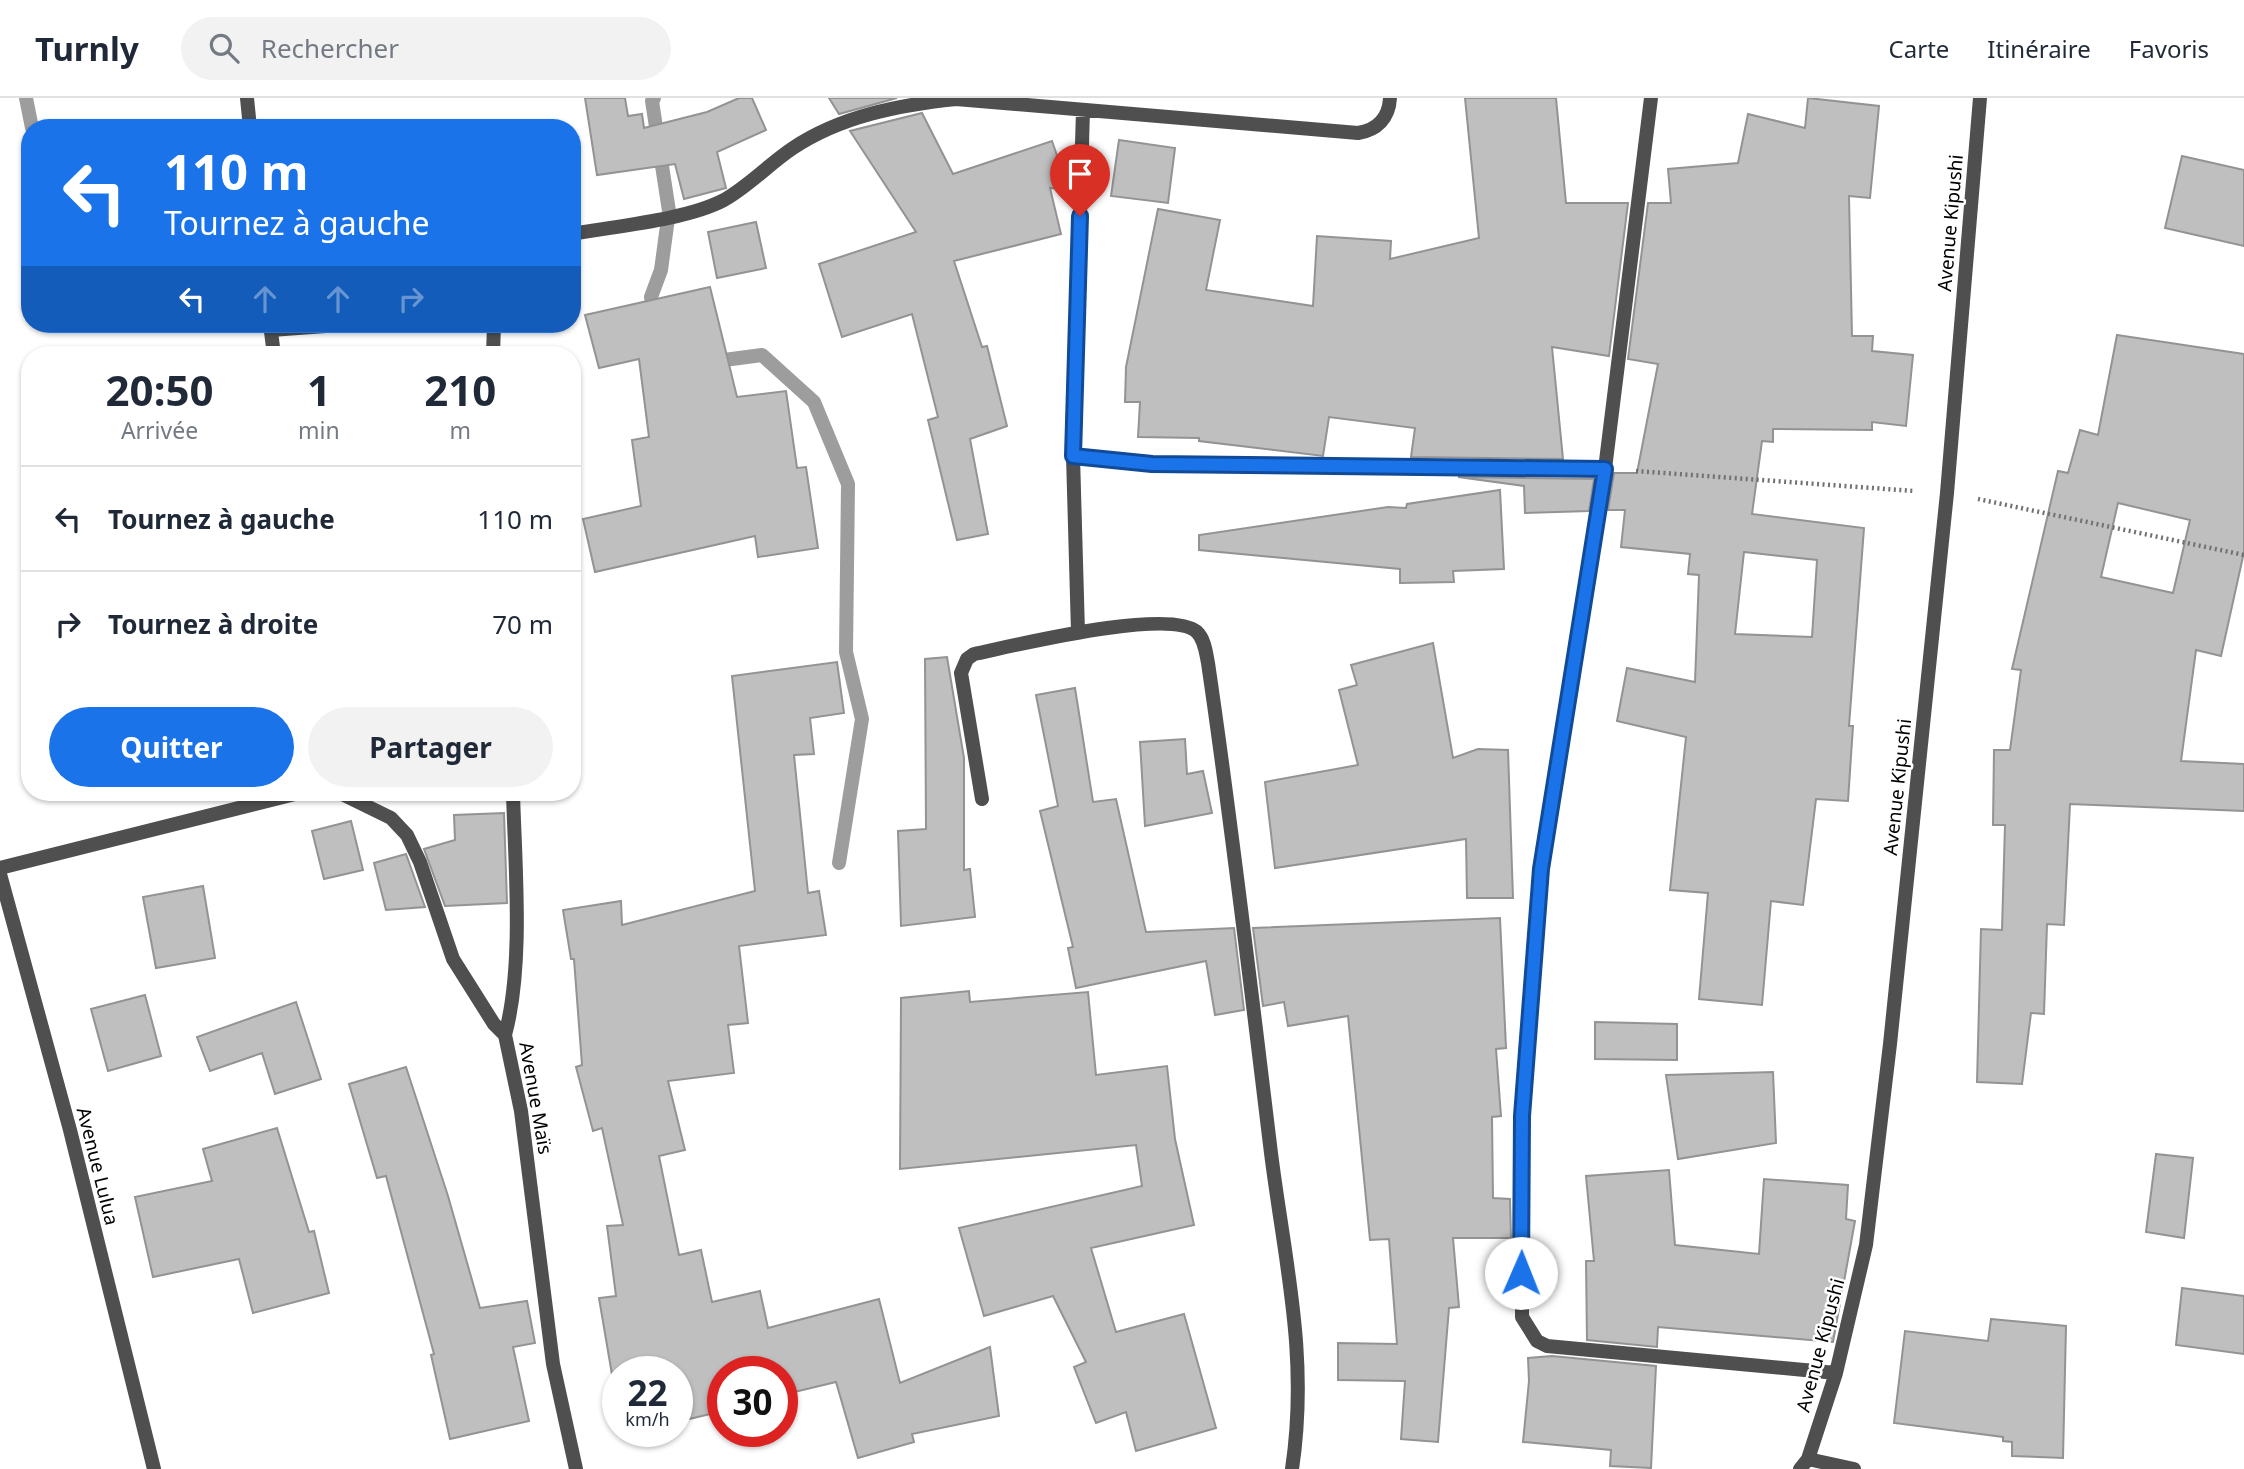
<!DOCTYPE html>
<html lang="fr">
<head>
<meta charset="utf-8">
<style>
  body { margin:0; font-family:"Noto Sans",sans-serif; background:#f2f2f3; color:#1f2937; height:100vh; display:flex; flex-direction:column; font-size:26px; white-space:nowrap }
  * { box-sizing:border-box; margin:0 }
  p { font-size:23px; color:#747a83 }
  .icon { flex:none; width:38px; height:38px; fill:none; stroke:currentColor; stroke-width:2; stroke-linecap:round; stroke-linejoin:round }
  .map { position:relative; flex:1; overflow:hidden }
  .drawer { position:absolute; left:21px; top:248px; width:560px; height:455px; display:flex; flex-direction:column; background:#fff; border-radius:28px; box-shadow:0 2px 5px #0004 }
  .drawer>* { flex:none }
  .banner { position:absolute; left:21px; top:21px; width:560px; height:214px; border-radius:28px; box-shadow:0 2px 5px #0004; background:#1a73e8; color:#fff; overflow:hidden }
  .speed { position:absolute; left:602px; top:1258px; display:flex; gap:14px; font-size:35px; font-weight:700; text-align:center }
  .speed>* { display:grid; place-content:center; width:91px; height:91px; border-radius:50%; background:#fff; box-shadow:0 2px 5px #0004; line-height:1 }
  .speed small { font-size:18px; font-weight:400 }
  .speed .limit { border:10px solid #d22; background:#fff; color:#111 }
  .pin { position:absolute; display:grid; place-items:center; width:60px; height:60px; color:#fff; margin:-72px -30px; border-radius:50% 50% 50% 0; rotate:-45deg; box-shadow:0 0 7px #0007 }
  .pin .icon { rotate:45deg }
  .me { position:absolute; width:77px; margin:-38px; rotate:1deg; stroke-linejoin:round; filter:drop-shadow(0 0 5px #0008) }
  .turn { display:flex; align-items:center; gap:24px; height:147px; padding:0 28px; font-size:32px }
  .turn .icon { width:91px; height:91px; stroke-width:2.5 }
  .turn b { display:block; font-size:49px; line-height:60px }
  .lanes { display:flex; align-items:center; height:66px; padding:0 28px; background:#0003; justify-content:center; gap:35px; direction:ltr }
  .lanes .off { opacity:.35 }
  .eta { display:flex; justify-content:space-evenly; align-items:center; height:119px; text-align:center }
  .eta b { font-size:42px; font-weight:700; line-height:49px }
  .primary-button { display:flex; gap:14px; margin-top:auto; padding:14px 28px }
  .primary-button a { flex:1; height:80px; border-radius:42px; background:#1a73e8; color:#fff; font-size:28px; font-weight:700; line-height:80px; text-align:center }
  .primary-button a+a { background:#f2f2f3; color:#1f2937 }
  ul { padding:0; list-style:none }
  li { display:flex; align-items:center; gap:21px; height:105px; padding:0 28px; border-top:2px solid #e0e1e3 }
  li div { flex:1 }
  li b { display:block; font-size:26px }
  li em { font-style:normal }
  header { display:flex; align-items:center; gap:42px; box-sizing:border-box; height:98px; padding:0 35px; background:#fff; border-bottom:2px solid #e0e1e3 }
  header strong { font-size:33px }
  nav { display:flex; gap:38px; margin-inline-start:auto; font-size:24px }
  .search { width:490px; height:63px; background:#f2f2f3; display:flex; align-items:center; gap:18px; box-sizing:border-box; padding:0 24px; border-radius:38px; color:#747a83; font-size:26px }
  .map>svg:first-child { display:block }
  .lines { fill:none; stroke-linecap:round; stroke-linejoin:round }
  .stream { stroke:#9d9d9d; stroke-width:14 }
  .building { fill:#bfbfbf; stroke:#939393; stroke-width:2; fill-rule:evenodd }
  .path { stroke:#717171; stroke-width:4.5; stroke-dasharray:2 3.5; stroke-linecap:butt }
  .minor { stroke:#4f4f4f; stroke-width:14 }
  .route-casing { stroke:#114b97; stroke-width:18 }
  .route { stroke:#1a73e8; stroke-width:12 }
  .labels { text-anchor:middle; stroke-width:5; stroke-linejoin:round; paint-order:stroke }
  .street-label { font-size:19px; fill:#000; stroke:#fff }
</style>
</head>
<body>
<header>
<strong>Turnly</strong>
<div class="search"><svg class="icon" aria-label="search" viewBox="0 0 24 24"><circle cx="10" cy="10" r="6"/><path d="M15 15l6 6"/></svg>Rechercher</div>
<nav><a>Carte</a><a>Itinéraire</a><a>Favoris</a></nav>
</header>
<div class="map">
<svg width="2244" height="1371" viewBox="0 0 2244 1371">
  <rect width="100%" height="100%" fill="#fff"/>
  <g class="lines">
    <path class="stream" d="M 26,0 L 32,30
      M 654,0 L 652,3 L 669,113 L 661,172 L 651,199 L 655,221
      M 709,264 L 762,257 L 814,304 L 848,386 L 846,554 L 862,621 L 839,765"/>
  </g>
  <path class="building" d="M 585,0 L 625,0 L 628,18 L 642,16 L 644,30 L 707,14 L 739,0 L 752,0 L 766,32 L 717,54 L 726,90 L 684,101 L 675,66 L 597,77 Z
    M 829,0 L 897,0 L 839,16 Z
    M 1465,0 L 1556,0 L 1566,105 L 1628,105 L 1609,258 L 1552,249 L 1563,361 L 1411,359 L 1415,330 L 1329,319 L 1323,358 L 1199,343 L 1199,340 L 1138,339 L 1140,304 L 1125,304 L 1126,269 L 1158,111 L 1220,122 L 1206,192 L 1313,208 L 1317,138 L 1391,143 L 1390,161 L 1479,140 Z
    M 1808,0 L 1879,8 L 1870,100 L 1849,98 L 1852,238 L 1873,238 L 1872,253 L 1913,257 L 1906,328 L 1872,324 L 1872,332 L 1773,331 L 1773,344 L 1762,343 L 1752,416 L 1864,430 L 1849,628 L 1853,628 L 1848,703 L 1816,701 L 1803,807 L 1771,803 L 1762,907 L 1699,901 L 1708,795 L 1670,792 L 1686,639 L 1617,623 L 1627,570 L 1695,584 L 1699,477 L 1688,476 L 1690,456 L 1621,449 L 1625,412 L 1608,412 L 1614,375 L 1637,375 L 1658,266 L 1628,261 L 1648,105 L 1671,105 L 1668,71 L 1738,65 L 1748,16 L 1805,30 ZM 1744,454 L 1817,462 L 1812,539 L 1735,536 Z
    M 922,15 L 953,76 L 1052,43 L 1069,92 L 1050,90 L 1061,136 L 954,163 L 982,249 L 987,248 L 1007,328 L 970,341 L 988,436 L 957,442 L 928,322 L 938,319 L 912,216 L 842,239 L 819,166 L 916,134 L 850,33 Z
    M 1119,42 L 1175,50 L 1168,105 L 1111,98 Z
    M 2182,58 L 2244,72 L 2244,148 L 2165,130 Z
    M 756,124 L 766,170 L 717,180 L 708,134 Z
    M 710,189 L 737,299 L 786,293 L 797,370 L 806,369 L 818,450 L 758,459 L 755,438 L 595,474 L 583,421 L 641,408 L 632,342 L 649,339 L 639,261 L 599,270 L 585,217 Z
    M 2117,237 L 2244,256 L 2244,454 L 2221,558 L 2196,552 L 2181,663 L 2244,666 L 2244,713 L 2070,706 L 2064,827 L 2047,826 L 2044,916 L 2031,915 L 2022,986 L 1977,984 L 1981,831 L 2002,832 L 2005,727 L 1993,727 L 1994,652 L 2010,652 L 2021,572 L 2012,571 L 2058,373 L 2068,375 L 2080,332 L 2098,337 ZM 2118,405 L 2190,422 L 2173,495 L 2101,479 Z
    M 1458,379 L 1594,381 L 1589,413 L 1525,415 L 1524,388 Z
    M 1500,392 L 1504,471 L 1453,473 L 1454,484 L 1400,485 L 1400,471 L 1199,452 L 1199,437 L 1388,409 L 1406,410 L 1407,406 Z
    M 1433,545 L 1453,660 L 1478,651 L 1508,652 L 1513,800 L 1467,800 L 1466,741 L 1275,770 L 1265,684 L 1358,667 L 1339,592 L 1357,587 L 1351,567 Z
    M 947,559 L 964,660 L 964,772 L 970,771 L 975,819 L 901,828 L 898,733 L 926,731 L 925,561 Z
    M 837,564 L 844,615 L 810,620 L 814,656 L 794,657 L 808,795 L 819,793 L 826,837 L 739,848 L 748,925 L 728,927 L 734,975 L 668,983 L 685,1052 L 659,1058 L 679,1157 L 701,1152 L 712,1204 L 760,1193 L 768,1230 L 879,1201 L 900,1285 L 990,1249 L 999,1318 L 912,1336 L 914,1344 L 858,1360 L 836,1284 L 782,1297 L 782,1274 L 723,1274 L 723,1313 L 677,1324 L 677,1274 L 618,1274 L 618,1312 L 599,1200 L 616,1198 L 607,1128 L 623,1127 L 602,1030 L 593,1033 L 576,969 L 582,967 L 574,861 L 571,861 L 563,812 L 621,803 L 622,827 L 755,793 L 732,578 Z
    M 1075,590 L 1093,704 L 1116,701 L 1146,834 L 1234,830 L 1244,912 L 1215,917 L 1206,863 L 1076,890 L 1068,850 L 1073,849 L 1040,713 L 1058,708 L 1036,597 Z
    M 1185,641 L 1187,676 L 1203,673 L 1212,715 L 1145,728 L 1140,644 Z
    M 504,715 L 507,805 L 445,808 L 424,751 L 455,742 L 454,717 Z
    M 351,723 L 363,772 L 324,781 L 312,733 Z
    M 406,756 L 425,809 L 386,812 L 374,765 Z
    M 203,788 L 215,860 L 156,870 L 143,799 Z
    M 1500,820 L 1506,950 L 1496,951 L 1501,1018 L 1492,1019 L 1493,1100 L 1510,1101 L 1511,1140 L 1453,1140 L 1459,1209 L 1449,1210 L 1438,1344 L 1401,1341 L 1405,1283 L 1338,1282 L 1338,1245 L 1397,1246 L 1389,1141 L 1370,1142 L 1348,918 L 1288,928 L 1284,904 L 1263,908 L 1253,830 Z
    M 969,893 L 970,904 L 1088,894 L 1096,977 L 1167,968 L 1175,1041 L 1194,1127 L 1091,1150 L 1116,1234 L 1184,1216 L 1216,1330 L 1136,1353 L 1126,1314 L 1096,1325 L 1074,1269 L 1086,1264 L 1053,1198 L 984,1218 L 959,1130 L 1142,1088 L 1136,1047 L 900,1071 L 901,900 Z
    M 145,897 L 161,958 L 108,973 L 91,911 Z
    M 296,904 L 321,981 L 275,996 L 262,955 L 210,973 L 197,939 Z
    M 1595,924 L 1677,926 L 1677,962 L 1595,961 Z
    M 406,969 L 448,1098 L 480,1210 L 527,1203 L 535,1245 L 513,1249 L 529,1323 L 450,1341 L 431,1257 L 434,1256 L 386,1078 L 377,1080 L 349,986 Z
    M 1773,974 L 1776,1045 L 1678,1061 L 1666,977 Z
    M 277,1030 L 309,1134 L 314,1133 L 329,1195 L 253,1215 L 239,1161 L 153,1179 L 135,1099 L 212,1083 L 203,1051 Z
    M 2156,1056 L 2193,1060 L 2184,1140 L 2146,1134 Z
    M 1669,1072 L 1675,1147 L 1759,1156 L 1764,1081 L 1848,1087 L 1846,1121 L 1855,1123 L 1833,1244 L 1658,1229 L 1657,1249 L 1587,1242 L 1586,1163 L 1594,1163 L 1586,1078 Z
    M 2182,1190 L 2244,1198 L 2244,1256 L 2176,1247 Z
    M 1991,1221 L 2066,1228 L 2063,1360 L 2012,1358 L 2012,1344 L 2003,1343 L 2003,1339 L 1894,1325 L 1905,1233 L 1988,1243 Z
    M 1552,1258 L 1656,1268 L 1651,1370 L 1610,1368 L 1611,1352 L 1523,1344 L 1529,1283 L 1528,1260 Z"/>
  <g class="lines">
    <path class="path" d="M 1636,373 L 1914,393
      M 1978,401 L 2244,457"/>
    <path class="minor" d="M 247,0 L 250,30
      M 1651,0 L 1605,371 L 1541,771 L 1522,1019 L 1522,1219 L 1537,1243 L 1547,1248 L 1836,1275
      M 572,136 C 616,128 686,122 724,102 C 749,88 769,66 793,50 C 841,18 899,7 956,1 L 1358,35 C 1377,32 1389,20 1390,0
      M 270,226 L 274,257
      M 271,232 L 353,226
      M 493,257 L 494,226
      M 1073,358 L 1152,366 L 1605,371
      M 1078,534 L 1073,358 L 1083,12
      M 340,695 L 391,720 L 407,737 L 420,764 L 453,861 L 494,926 L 505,937 L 521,1013 L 553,1266 L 576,1371
      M 982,701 L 961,575 L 967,561 L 974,556 C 1013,548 1170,509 1197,534 C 1205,542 1206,555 1208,565 C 1232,728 1251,891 1271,1055 C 1285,1166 1309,1258 1292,1371
      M 0,770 L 299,695
      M 0,776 L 70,1032 L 154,1371
      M 505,937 C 524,867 515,768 513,695
      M 1808,1361 L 1854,1371
      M 1800,1371 L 1808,1361 L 1836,1275 L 1866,1147 L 1890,946 L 1947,395 L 1980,0"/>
  </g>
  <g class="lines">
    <defs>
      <path id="route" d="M 1080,118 L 1073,358 L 1152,366 L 1605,371 L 1541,771 L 1522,1018 L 1521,1175"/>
    </defs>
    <use href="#route" class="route-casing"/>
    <use href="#route" class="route"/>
  </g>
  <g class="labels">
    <g class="street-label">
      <text transform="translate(1950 125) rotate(-85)" y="7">Avenue Kipushi</text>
      <text transform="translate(1897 689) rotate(-84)" y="7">Avenue Kipushi</text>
      <text transform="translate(536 1000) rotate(80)" y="7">Avenue Maïs</text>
      <text transform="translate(98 1068) rotate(76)" y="7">Avenue Lulua</text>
      <text transform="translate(1820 1247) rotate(-75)" y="7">Avenue Kipushi</text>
    </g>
  </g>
</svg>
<div class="speed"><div>22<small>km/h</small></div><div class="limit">30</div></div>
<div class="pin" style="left:1080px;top:118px;background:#d93025"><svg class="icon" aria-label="arrive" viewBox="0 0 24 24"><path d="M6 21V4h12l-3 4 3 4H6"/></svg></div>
<svg class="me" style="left:1521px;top:1175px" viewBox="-20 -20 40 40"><circle r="19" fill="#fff"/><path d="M0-13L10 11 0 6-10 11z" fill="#1a73e8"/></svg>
<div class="banner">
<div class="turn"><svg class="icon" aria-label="left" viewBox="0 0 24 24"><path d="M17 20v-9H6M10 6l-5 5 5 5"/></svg><div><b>110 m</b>Tournez à gauche</div></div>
<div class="lanes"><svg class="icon" aria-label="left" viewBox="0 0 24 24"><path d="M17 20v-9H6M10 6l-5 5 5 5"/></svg><svg class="icon off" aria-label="ahead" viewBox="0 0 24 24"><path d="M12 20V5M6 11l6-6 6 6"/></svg><svg class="icon off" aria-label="ahead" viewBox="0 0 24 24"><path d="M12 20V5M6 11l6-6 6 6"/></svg><svg class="icon off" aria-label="right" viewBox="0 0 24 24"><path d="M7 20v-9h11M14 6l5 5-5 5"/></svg></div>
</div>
<section class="drawer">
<div class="eta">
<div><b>20:50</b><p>Arrivée</p></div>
<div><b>1</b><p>min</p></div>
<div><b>210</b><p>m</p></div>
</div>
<ul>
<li><svg class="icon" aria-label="left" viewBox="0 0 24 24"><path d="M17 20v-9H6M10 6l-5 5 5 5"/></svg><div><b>Tournez à gauche</b></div><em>110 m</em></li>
<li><svg class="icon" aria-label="right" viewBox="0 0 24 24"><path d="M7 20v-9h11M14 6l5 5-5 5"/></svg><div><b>Tournez à droite</b></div><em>70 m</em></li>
</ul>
<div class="primary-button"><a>Quitter</a><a>Partager</a></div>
</section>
</div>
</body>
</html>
